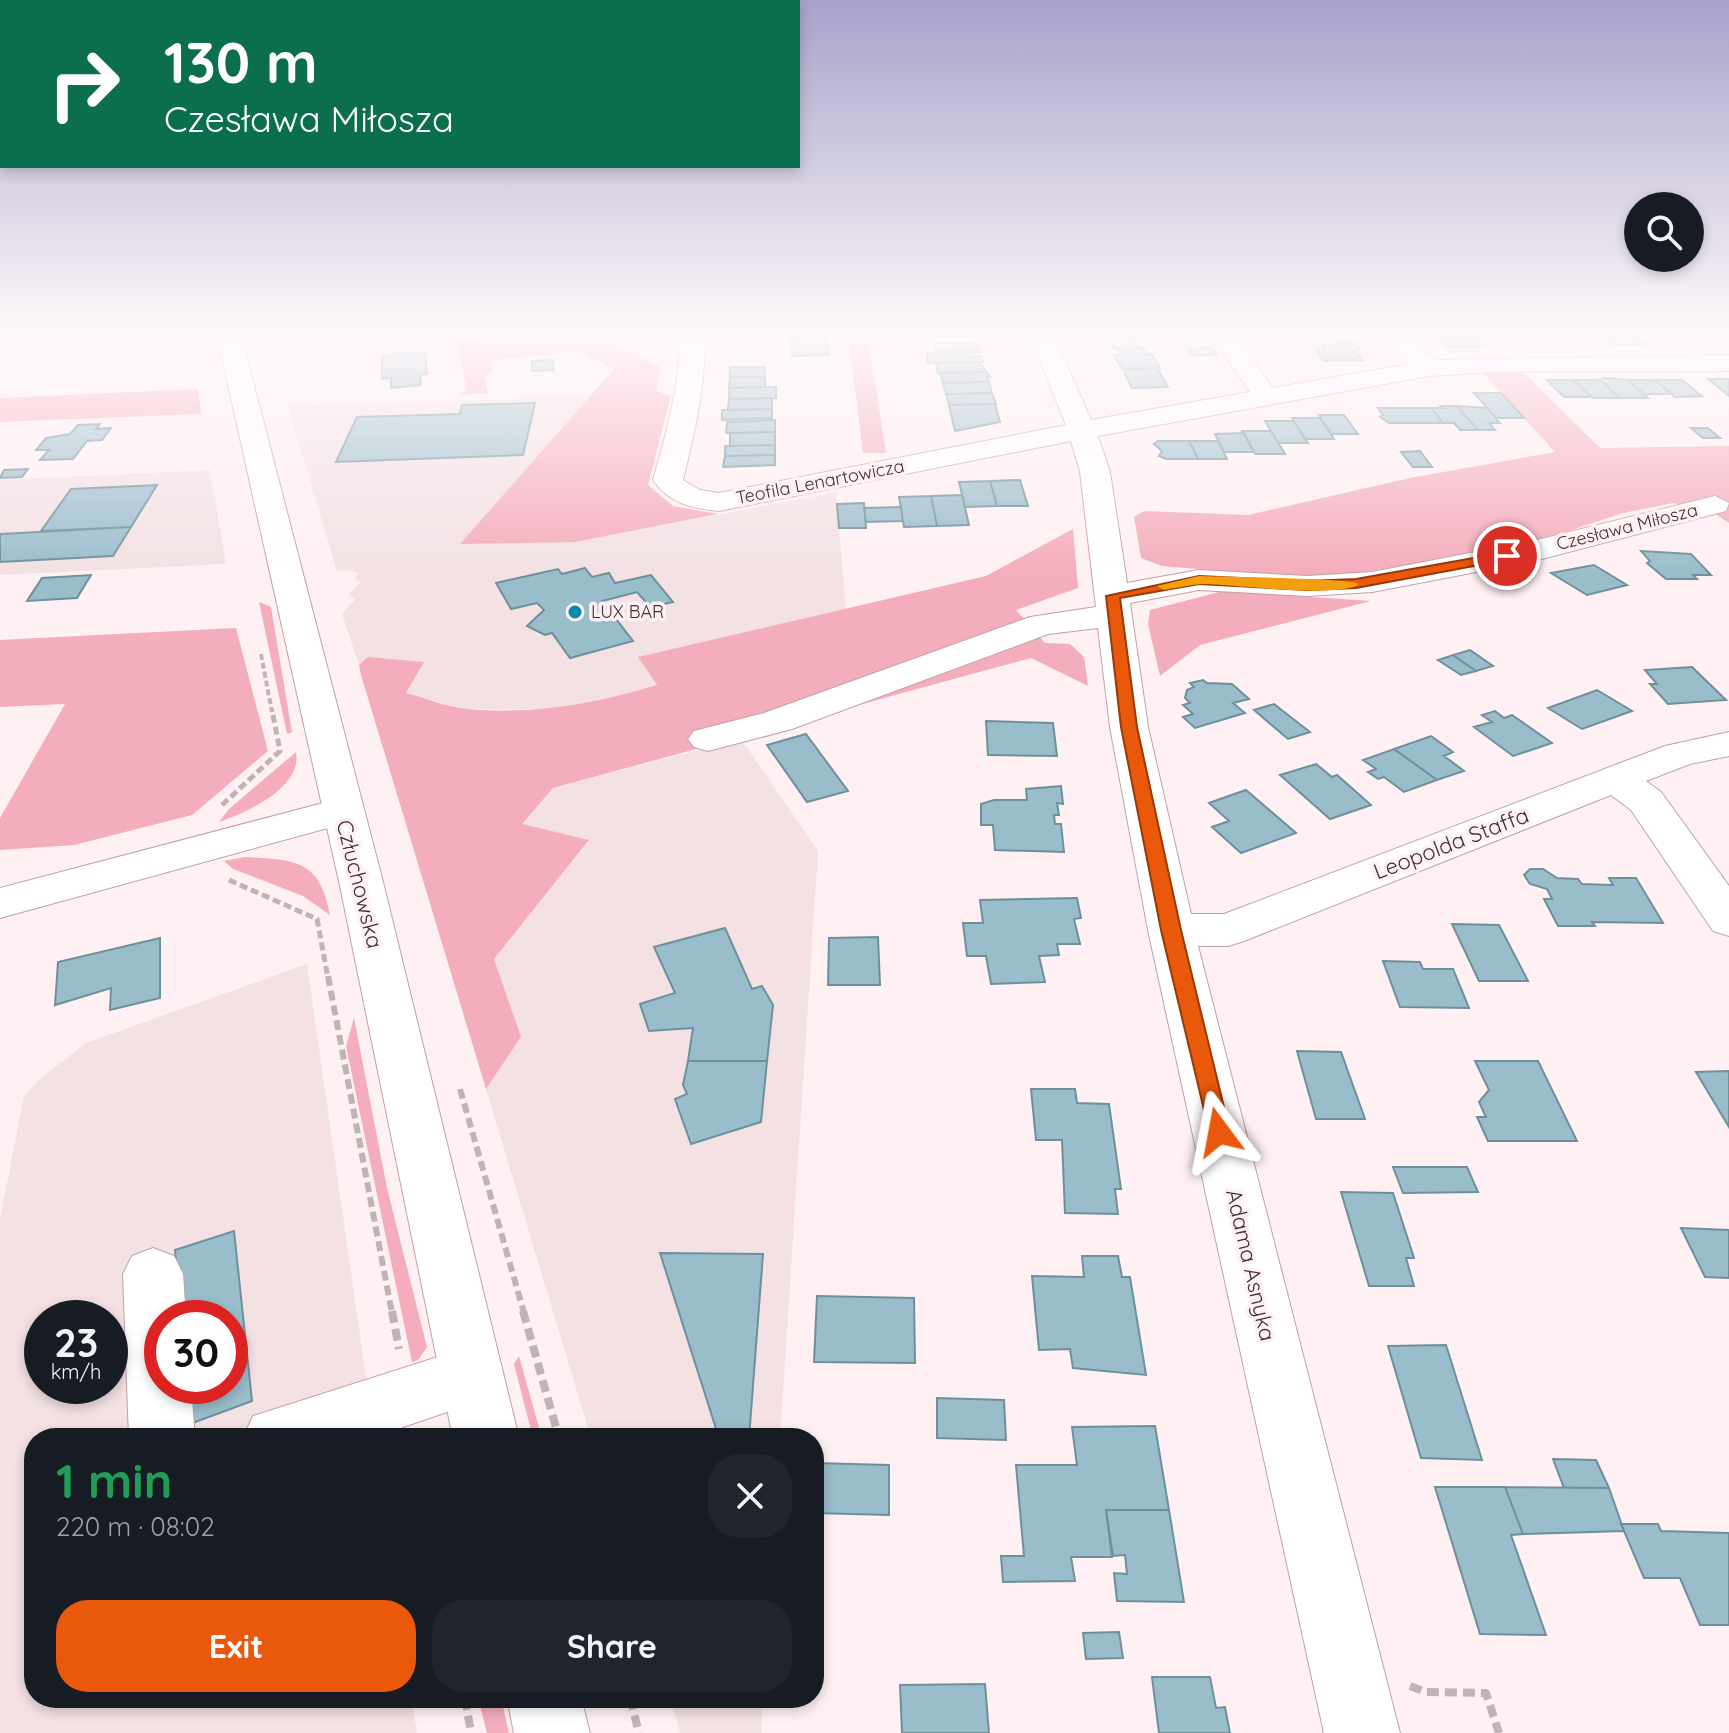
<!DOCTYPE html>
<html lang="en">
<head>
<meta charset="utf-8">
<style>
  body { margin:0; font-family:Quicksand,sans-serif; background:#20242c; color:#f1f3f6; height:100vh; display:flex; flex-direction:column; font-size:30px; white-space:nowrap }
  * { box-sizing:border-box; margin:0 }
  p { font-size:26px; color:#9ea1a6 }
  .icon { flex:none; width:44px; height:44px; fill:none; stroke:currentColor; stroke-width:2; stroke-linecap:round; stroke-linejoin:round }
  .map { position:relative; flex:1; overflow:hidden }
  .side { position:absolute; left:24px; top:1428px; width:800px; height:280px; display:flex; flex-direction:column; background:#171b24; border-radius:32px; box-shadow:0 4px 12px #0003 }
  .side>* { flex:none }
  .hud { position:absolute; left:0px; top:0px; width:800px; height:168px; box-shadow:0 4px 12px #0003; background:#0b6e4f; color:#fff; overflow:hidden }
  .tools { position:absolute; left:1624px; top:192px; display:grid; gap:16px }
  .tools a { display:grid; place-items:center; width:80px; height:80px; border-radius:50%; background:#171b24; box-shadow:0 4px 12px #0003; font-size:40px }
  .speed { position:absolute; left:24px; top:1300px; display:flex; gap:16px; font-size:40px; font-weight:700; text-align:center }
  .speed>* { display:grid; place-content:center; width:104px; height:104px; border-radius:50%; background:#171b24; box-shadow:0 4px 12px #0003; line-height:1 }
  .speed small { font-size:20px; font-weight:400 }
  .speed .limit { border:12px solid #d22; background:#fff; color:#111 }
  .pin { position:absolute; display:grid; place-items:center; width:68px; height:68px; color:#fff; margin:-34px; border:4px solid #fff; border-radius:50%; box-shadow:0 2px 8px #0007 }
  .me { position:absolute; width:88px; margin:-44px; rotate:347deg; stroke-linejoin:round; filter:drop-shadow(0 0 6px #0008) }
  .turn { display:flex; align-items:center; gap:28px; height:168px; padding:0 32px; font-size:36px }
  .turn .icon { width:104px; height:104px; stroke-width:2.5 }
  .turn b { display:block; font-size:56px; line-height:68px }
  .round { display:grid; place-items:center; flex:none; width:84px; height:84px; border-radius:32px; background:#20242c }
  .headline { display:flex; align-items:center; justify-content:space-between; height:136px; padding:0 32px }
  h1 { font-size:48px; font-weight:700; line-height:60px; color:#1e9e55 }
  .primary-button { display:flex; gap:16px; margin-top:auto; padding:16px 32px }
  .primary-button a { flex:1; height:92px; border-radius:32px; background:#ea580c; color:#fff; font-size:32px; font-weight:700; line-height:92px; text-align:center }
  .primary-button a+a { background:#20242c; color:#f1f3f6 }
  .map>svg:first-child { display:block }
  .built { fill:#f3e1e4; fill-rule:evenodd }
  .green { fill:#f4adbc }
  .building { fill:#9abdcb; stroke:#6e909c; stroke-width:2 }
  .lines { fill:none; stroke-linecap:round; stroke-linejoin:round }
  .minor-casing { stroke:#c3a0a7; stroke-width:2 }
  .major-casing { stroke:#c3a0a7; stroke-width:2 }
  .path-far3 { stroke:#c1b2b5; stroke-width:4; stroke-dasharray:6 3; stroke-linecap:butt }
  .path-far2 { stroke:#c1b2b5; stroke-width:5; stroke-dasharray:8 4; stroke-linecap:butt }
  .path-far1 { stroke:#c1b2b5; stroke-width:6; stroke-dasharray:10 5; stroke-linecap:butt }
  .path { stroke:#c1b2b5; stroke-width:8; stroke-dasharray:12 6; stroke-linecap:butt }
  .minor { fill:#fff; fill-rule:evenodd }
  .major { fill:#fff; fill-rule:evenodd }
  .route { fill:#ea580c; stroke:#983908; stroke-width:2 }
  .slow { fill:#f59e0b }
  .poi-dot { fill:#0689aa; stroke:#fff0f3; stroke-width:3 }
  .labels { text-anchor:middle; stroke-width:7; stroke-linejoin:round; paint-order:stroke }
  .far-street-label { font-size:18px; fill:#3f3133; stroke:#fff0f3 }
  .far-poi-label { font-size:18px; fill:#3f3133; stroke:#fff0f3; text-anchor:start }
  .street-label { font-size:22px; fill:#3f3133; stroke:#fff0f3 }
</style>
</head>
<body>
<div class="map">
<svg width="1729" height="1733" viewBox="0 0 1729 1733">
  <rect width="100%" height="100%" fill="#fff0f3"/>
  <path class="built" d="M 590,396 L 461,543 L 575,542 L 836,492 L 846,609 L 639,657 L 657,685 L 609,700 L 548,709 L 465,709 L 406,693 L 423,662 L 368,657 L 359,665 L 342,614 L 355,600 L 349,594 L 361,582 L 354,580 L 358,573 L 351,570 L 337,571 L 288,407 Z
    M 210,470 L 226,564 L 0,575 L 0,480 Z
    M 741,739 L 818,851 L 780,1438 L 591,1438 L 486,1089 L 521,1037 L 494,959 L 589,841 L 521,824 L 553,788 Z
    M 307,964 L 366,1377 L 369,1438 L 34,1438 L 34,1698 L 411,1698 L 417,1733 L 0,1733 L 0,1218 L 24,1096 L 41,1078 L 86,1043 ZM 42,1318 L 110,1318 L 110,1386 L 42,1386 ZM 162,1318 L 230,1318 L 230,1386 L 162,1386 Z
    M 670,1698 L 763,1698 L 761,1733 L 680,1733 Z"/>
  <path class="green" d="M 538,331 L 592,331 L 598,338 L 661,367 L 656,391 L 671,396 L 648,485 L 673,506 L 718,514 L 575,542 L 460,544 L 614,369 L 579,351 L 491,360 L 493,372 L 484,376 L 488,393 L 458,395 L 467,390 L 456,340 Z
    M 848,331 L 867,331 L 886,453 L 863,453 Z
    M 1482,372 L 1523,372 L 1600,448 L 1729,446 L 1729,523 L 1717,515 L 1673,503 L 1623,513 L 1562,533 L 1484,553 L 1364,572 L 1303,578 L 1162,566 L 1141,558 L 1134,517 L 1144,511 L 1248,515 L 1410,478 L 1555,452 Z
    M 198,389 L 201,414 L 0,422 L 0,398 Z
    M 1073,529 L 1078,588 L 1016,610 L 1045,643 L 1070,644 L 1084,657 L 1088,686 L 1031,658 L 553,788 L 522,824 L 589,840 L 494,959 L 521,1037 L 486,1089 L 361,675 L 359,665 L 368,657 L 424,662 L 406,693 C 426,698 447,707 467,709 C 532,715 595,704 657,685 L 638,657 L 986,576 Z
    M 1223,591 L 1371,601 L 1200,645 L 1160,676 L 1148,624 L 1150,610 Z
    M 259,602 L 271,607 L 292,732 L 287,734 Z
    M 236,628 L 268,751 L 192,815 L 74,845 L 0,850 L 0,818 L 65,704 L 0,707 L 0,640 Z
    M 296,752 C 303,788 245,813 219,822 L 229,809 Z
    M 245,857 C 295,860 320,859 330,915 L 303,896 L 233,869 L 224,861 Z
    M 354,1018 L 387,1188 L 427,1347 L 418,1360 L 412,1362 L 346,1046 Z
    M 519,1356 L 542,1438 L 533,1438 L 514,1364 Z
    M 478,1698 L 501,1698 L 509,1733 L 487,1733 Z"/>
  <path class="building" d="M 795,331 L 824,331 L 829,355 L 792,356 L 791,337 L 795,337 Z
    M 1102,331 L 1132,331 L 1140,349 L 1114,349 Z
    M 1315,331 L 1343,331 L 1355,344 L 1326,345 Z
    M 1427,331 L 1469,331 L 1476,338 L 1436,338 Z
    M 1601,335 L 1634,335 L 1645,345 L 1612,345 Z
    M 1436,338 L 1476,338 L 1486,346 L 1446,347 Z
    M 934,343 L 977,343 L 980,352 L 936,353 Z
    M 1356,344 L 1360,350 L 1354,350 L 1363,360 L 1324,361 L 1315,350 L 1326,350 L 1322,345 Z
    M 1143,348 L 1146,354 L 1152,354 L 1160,368 L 1122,369 L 1114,355 L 1121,354 L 1118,349 Z
    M 1212,348 L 1217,355 L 1193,355 L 1188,349 Z
    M 967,352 L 971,357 L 981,356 L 983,362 L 928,363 L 927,358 L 928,353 Z
    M 396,353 L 425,353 L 427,374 L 420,375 L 421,385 L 391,388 L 391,378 L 382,379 L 382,357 Z
    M 553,360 L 554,370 L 532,371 L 532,361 Z
    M 980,362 L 986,372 L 938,373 L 936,363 Z
    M 730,367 L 765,367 L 765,377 L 730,377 Z
    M 1157,368 L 1168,387 L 1132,388 L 1125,374 L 1124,369 Z
    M 986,372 L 991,377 L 987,377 L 989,382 L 943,383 L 940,373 Z
    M 730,377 L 765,377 L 765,387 L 729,388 Z
    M 1604,378 L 1628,380 L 1648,398 L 1620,398 L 1600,380 Z
    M 1708,379 L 1729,379 L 1729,396 Z
    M 1547,380 L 1574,380 L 1591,397 L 1564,397 Z
    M 1573,380 L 1600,380 L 1620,398 L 1593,398 Z
    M 1628,380 L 1655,380 L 1672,394 L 1644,394 Z
    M 1655,380 L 1682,380 L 1702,396 L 1675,397 Z
    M 989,382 L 992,393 L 946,394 L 943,383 Z
    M 765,387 L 776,387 L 776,398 L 729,399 L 729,388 Z
    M 992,393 L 996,404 L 949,405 L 946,394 Z
    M 1474,393 L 1501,393 L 1524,418 L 1496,418 Z
    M 772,398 L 772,409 L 728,410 L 729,399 Z
    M 535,403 L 523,455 L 336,462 L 357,417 L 460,414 L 462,405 Z
    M 995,404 L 1000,422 L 955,431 L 949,405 Z
    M 1441,406 L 1457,406 L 1478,430 L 1460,430 L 1454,423 L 1443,423 L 1431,408 L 1444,408 Z
    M 1457,406 L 1487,408 L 1500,423 L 1489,423 L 1495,430 L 1478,430 Z
    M 1378,408 L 1431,408 L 1443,423 L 1389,423 L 1380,417 L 1383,415 Z
    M 772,409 L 772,418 L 722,420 L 722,410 Z
    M 1319,415 L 1344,415 L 1358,434 L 1331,434 Z
    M 1292,418 L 1320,418 L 1334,439 L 1305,439 Z
    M 775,420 L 775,432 L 726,433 L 727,422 Z
    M 1265,421 L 1294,421 L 1308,443 L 1278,443 Z
    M 100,424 L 96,429 L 111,428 L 102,440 L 87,441 L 73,459 L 40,460 L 49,450 L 36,450 L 46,438 L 70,434 L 78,425 Z
    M 1691,428 L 1708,428 L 1720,438 L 1703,438 Z
    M 1242,431 L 1271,431 L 1285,454 L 1255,454 Z
    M 775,432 L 775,445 L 730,446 L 730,433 Z
    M 1244,433 L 1254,452 L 1224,452 L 1215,434 Z
    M 1158,441 L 1189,441 L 1198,459 L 1166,459 L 1159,456 L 1162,451 L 1154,444 Z
    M 1189,441 L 1218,441 L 1227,459 L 1198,459 Z
    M 775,445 L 775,455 L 725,456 L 725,446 Z
    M 1420,451 L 1432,467 L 1413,467 L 1401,452 Z
    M 775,455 L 775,465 L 723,467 L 725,456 Z
    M 28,469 L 22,477 L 0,478 L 4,470 Z
    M 1020,480 L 1028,506 L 997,506 L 990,481 Z
    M 990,481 L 997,506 L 965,507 L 959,482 Z
    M 157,485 L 131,527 L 41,531 L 71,489 Z
    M 962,495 L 969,525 L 937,526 L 931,496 Z
    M 931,496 L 937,526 L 904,527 L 899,497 Z
    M 864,503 L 866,528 L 839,528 L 837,504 Z
    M 901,507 L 903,521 L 866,522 L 864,508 Z
    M 131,527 L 113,556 L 0,562 L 0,534 Z
    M 1641,551 L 1691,554 L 1711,575 L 1693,575 L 1697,579 L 1666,579 L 1647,563 L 1650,561 Z
    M 1594,565 L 1627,585 L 1587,595 L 1551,573 Z
    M 585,568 L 592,577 L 609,573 L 615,583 L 651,575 L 673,602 L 650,607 L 637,592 L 602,601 L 633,641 L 570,658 L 552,633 L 545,635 L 527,626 L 544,610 L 537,603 L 511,609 L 496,583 L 558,569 L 562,574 Z
    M 91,575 L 77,598 L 27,601 L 42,578 Z
    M 1470,650 L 1493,666 L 1476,671 L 1453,655 Z
    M 1453,655 L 1476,671 L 1461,675 L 1438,660 Z
    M 1692,667 L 1726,700 L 1668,704 L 1650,684 L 1657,684 L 1645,670 Z
    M 1203,680 L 1207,683 L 1232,684 L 1249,699 L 1233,703 L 1245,713 L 1195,728 L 1183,717 L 1193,714 L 1183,705 L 1190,703 L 1185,698 L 1187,690 L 1194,687 L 1190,683 Z
    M 1597,690 L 1632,711 L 1582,729 L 1548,708 Z
    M 1274,704 L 1310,732 L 1288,739 L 1254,710 Z
    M 1495,711 L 1504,718 L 1512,715 L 1552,743 L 1513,756 L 1474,727 L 1492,722 L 1482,715 Z
    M 986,721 L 1053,723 L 1057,756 L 988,755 Z
    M 806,734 L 848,791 L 807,802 L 767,745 Z
    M 1431,736 L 1453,752 L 1444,756 L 1464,771 L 1437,780 L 1394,749 Z
    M 1394,749 L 1437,780 L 1404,792 L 1384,777 L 1378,779 L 1368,772 L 1376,769 L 1363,760 Z
    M 1316,764 L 1332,777 L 1337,775 L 1371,805 L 1330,819 L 1280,775 Z
    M 1061,786 L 1063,804 L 1057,803 L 1059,815 L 1054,815 L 1055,824 L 1061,824 L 1064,852 L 995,850 L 993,825 L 981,825 L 981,804 L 994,800 L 1027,800 L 1026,789 Z
    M 1246,790 L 1296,833 L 1241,853 L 1212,827 L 1229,821 L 1209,803 Z
    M 1530,869 L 1543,869 L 1557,878 L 1578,879 L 1582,884 L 1613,885 L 1609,878 L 1636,878 L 1663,923 L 1592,922 L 1595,926 L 1558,926 L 1544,899 L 1552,899 L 1547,889 L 1530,884 L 1524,875 Z
    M 1077,898 L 1081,918 L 1074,919 L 1080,944 L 1057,944 L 1059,955 L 1039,956 L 1045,982 L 991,984 L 986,956 L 967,956 L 963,923 L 983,923 L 980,900 Z
    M 1452,924 L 1499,925 L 1528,981 L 1479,981 Z
    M 725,928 L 752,989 L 762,986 L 773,1005 L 767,1061 L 688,1061 L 693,1028 L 649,1031 L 640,1004 L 675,993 L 654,947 Z
    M 878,937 L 880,985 L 828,985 L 829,938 Z
    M 160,938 L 160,998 L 110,1010 L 111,988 L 55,1005 L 58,962 Z
    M 1383,961 L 1420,962 L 1423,969 L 1453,969 L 1469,1008 L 1400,1007 Z
    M 1297,1051 L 1341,1052 L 1365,1119 L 1316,1119 Z
    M 688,1061 L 767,1061 L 761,1122 L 691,1144 L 675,1099 L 687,1094 L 683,1085 Z
    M 1475,1061 L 1538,1061 L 1577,1141 L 1488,1141 L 1477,1117 L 1486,1117 L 1479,1102 L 1489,1090 Z
    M 1729,1071 L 1729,1127 L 1696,1072 Z
    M 1031,1089 L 1075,1089 L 1077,1103 L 1109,1104 L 1121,1189 L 1115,1189 L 1118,1214 L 1065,1213 L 1062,1140 L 1036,1140 Z
    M 1393,1167 L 1467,1167 L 1478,1192 L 1403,1193 Z
    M 1341,1192 L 1393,1193 L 1414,1258 L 1406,1258 L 1414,1286 L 1369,1286 Z
    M 1681,1228 L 1729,1230 L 1729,1278 L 1705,1277 Z
    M 234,1231 L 252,1401 L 187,1425 L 184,1386 L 230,1386 L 230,1318 L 180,1318 L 175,1250 Z
    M 660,1253 L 763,1254 L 749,1438 L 719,1438 Z
    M 1082,1256 L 1118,1256 L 1122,1277 L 1130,1277 L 1146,1375 L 1073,1368 L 1070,1349 L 1039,1350 L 1032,1276 L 1084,1277 Z
    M 817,1296 L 914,1298 L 915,1363 L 814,1362 Z
    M 1446,1345 L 1482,1460 L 1421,1458 L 1388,1346 Z
    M 937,1398 L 1004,1400 L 1006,1440 L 937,1438 Z
    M 1155,1426 L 1169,1510 L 1106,1510 L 1112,1557 L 1071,1557 L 1075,1581 L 1003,1582 L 1001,1556 L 1024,1556 L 1016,1465 L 1077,1465 L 1072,1427 Z
    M 1553,1459 L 1596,1460 L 1609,1488 L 1564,1488 Z
    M 814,1463 L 889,1465 L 889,1515 L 814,1513 Z
    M 1435,1487 L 1505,1487 L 1523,1534 L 1511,1535 L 1546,1635 L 1480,1634 Z
    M 1505,1487 L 1609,1488 L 1624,1531 L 1523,1534 Z
    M 1106,1510 L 1169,1510 L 1184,1602 L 1117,1601 L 1114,1573 L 1127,1574 L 1125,1555 L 1113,1556 Z
    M 1621,1524 L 1658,1524 L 1661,1531 L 1729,1533 L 1729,1625 L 1700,1625 L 1680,1578 L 1644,1578 Z
    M 1119,1632 L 1123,1658 L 1086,1659 L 1083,1633 Z
    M 1152,1677 L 1210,1677 L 1216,1708 L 1225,1707 L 1230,1733 L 1159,1733 Z
    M 985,1684 L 989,1733 L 902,1733 L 900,1685 Z"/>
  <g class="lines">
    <defs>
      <path id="minor" d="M 680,331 L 704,331 C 707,382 695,431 683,480 L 700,490 L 719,493 L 1066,425 L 1028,331 L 1052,331 L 1091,420 L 1250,392 L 1208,331 L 1232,331 L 1273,388 L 1409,364 L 1374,331 L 1401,331 L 1435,360 L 1729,355 L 1729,371 L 1493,372 L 1429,376 L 1098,436 L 1110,472 L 1127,583 L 1199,570 L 1307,576 L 1372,572 L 1533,541 L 1715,496 L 1729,503 L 1726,511 L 1534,561 L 1372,592 L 1307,596 L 1199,590 L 1130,603 L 1148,727 L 1191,914 L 1224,914 L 1665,746 L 1729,732 L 1729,756 L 1690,764 L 1646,781 L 1661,792 L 1729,886 L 1729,936 L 1713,931 L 1631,810 L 1611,795 L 1244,941 L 1228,946 L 1198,946 L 1400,1733 L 1324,1733 L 1148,930 L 1110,727 L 1098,628 L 1048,634 L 792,729 L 708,751 L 694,747 L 688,739 L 694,731 L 764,713 L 1030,617 L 1096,607 L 1080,472 L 1071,441 L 719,511 C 691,508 670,504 653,480 C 667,431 681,382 680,331 Z
        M 342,798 L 357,802 L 363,811 L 357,820 L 0,918 L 0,888 Z
        M 153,1248 L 174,1256 L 183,1274 L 186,1318 L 162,1318 L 162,1386 L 191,1386 L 195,1438 L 129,1438 L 123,1274 L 132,1256 Z
        M 472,1346 L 494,1354 L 503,1375 L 494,1396 L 371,1438 L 243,1438 L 253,1416 Z"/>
      <path id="major" d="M 216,331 L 240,331 L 384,886 L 519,1438 L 453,1438 L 340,886 Z
        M 507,1698 L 581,1698 L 590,1733 L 514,1733 Z"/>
    </defs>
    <use href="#minor" class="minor-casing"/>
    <use href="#major" class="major-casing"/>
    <path class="path-far3" d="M 261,654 L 272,712"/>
    <path class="path-far2" d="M 222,805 L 280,751 L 272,710
      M 229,880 L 317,919 L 328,978"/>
    <path class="path-far1" d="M 328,976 L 392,1313
      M 460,1089 L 524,1313"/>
    <path class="path" d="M 392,1311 L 399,1349
      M 523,1311 L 559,1438
      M 1410,1686 L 1426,1692 L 1486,1693 L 1499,1733
      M 465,1698 L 471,1733
      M 630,1698 L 639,1733"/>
    <use href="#minor" class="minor"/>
    <use href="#major" class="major"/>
  </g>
  <linearGradient id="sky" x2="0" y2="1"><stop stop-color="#a7a2ca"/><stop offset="0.58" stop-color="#fff8fa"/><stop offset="1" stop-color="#fff8fa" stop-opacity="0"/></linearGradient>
  <rect width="1729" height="574" fill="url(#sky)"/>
  <path class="route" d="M 1507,552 L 1512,553 L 1512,559 L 1356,588 L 1307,590 L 1199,584 L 1120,598 L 1137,727 L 1181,930 L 1230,1132 L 1227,1139 L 1211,1139 L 1161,930 L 1121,727 L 1106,596 L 1199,576 L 1307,581 L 1356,579 Z"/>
  <path class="slow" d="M 1199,576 C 1221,577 1352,578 1359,584 C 1340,599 1233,584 1202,584 C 1189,585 1176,588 1164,590 L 1157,586 Z"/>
  <circle class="poi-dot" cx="575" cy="612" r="8"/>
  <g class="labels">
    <g class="far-street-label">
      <text transform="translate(820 482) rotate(-11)" y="6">Teofila Lenartowicza</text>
      <text transform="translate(1627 527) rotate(-14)" y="6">Czesława Miłosza</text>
    </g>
    <g class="far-poi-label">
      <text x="591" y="618">LUX BAR</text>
    </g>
    <g class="street-label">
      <text transform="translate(1451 843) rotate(-21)" y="8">Leopolda Staffa</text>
      <text transform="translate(360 884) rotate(76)" y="8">Człuchowska</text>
      <text transform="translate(1251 1265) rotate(77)" y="8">Adama Asnyka</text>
    </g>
  </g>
</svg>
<div class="tools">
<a><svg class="icon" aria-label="search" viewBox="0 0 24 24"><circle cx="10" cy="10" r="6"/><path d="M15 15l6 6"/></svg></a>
</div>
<div class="speed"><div>23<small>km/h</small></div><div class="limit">30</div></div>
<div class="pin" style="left:1507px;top:556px;background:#d93025"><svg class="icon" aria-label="arrive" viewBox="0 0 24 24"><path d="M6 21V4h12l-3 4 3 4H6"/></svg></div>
<svg class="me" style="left:1219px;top:1132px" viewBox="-20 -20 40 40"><path d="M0-17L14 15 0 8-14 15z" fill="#ea580c" stroke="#fff" stroke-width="4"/></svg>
<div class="hud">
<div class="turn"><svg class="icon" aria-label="right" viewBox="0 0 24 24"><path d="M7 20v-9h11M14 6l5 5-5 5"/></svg><div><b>130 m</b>Czesława Miłosza</div></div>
</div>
<section class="side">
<div class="headline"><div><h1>1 min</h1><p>220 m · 08:02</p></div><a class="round"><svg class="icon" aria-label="close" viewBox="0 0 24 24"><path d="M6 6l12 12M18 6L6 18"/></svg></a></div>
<div class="primary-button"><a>Exit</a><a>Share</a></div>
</section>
</div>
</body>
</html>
